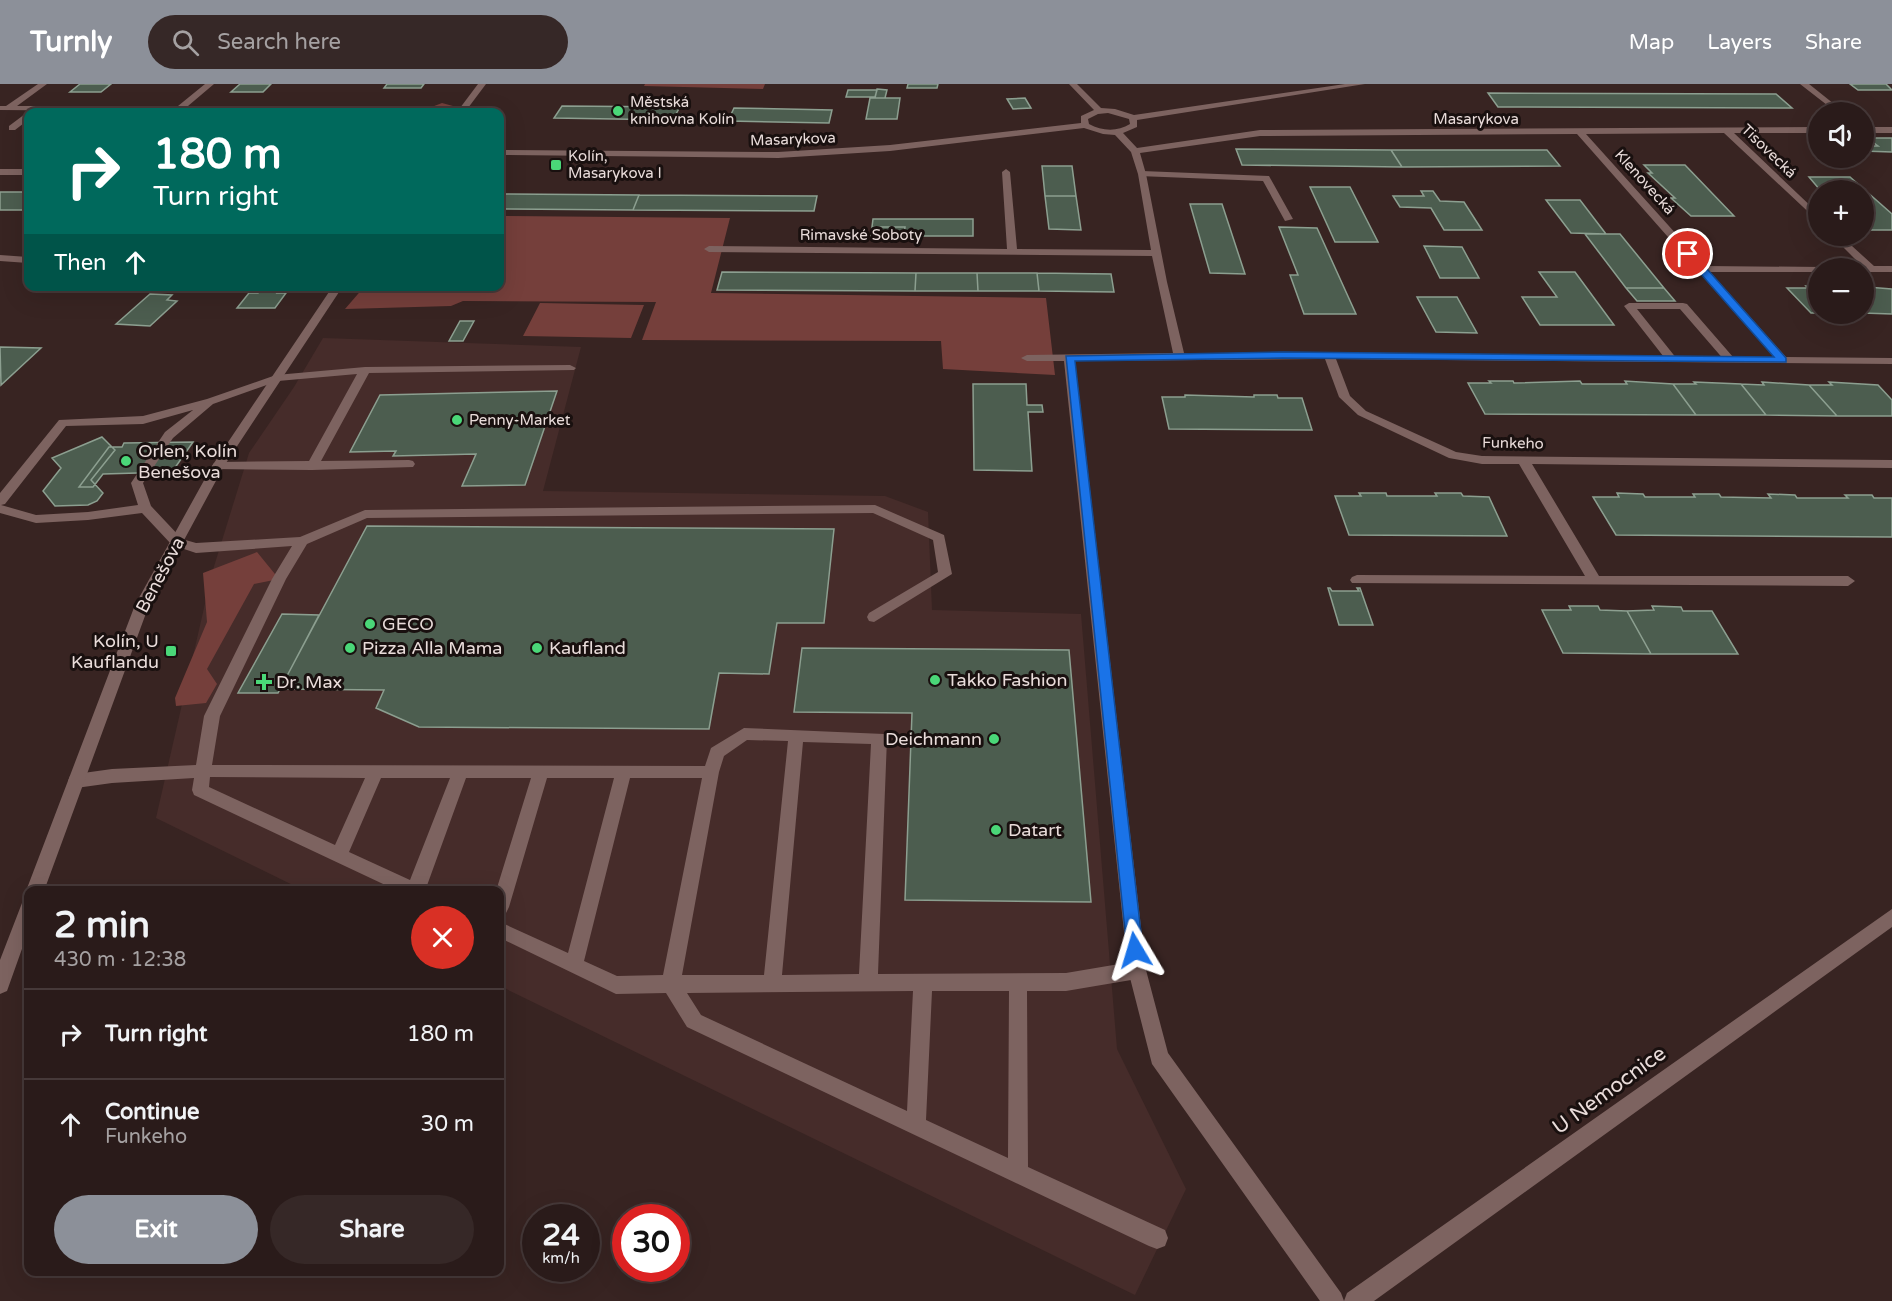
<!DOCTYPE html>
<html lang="en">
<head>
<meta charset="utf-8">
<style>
  body { margin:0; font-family:"Varela Round",sans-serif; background:#362827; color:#f1f3f6; height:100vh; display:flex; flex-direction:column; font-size:22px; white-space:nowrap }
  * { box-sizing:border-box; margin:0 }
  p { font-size:20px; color:#a5a1a2 }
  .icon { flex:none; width:33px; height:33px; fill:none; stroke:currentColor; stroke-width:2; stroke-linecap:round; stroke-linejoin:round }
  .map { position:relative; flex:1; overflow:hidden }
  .side { position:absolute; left:24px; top:802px; width:480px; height:390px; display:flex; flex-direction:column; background:#2a1b1a; border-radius:12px; box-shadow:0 6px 24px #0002,0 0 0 2px #463939 }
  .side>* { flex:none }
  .top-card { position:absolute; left:24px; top:24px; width:480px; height:183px; border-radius:12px; box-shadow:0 6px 24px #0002,0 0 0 2px #463939; background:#00695c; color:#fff; overflow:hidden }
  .controls { position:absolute; left:1808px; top:18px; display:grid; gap:12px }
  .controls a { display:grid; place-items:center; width:66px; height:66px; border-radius:50%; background:#2a1b1a; box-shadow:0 6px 24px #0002,0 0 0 2px #463939; font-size:30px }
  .speed { position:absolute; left:522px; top:1120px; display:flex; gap:12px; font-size:30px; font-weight:700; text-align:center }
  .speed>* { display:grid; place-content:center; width:78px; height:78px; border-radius:50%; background:#2a1b1a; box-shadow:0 6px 24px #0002,0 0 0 2px #463939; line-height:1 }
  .speed small { font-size:15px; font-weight:400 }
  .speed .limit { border:9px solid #d22; background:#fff; color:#111 }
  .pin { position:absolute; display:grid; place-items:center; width:51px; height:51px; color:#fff; margin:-26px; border:3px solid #fff; border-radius:50%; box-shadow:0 2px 6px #0007 }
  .me { position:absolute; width:66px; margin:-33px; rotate:353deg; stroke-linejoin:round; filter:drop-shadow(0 0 4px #0008) }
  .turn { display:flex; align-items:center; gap:21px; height:126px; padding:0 30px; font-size:27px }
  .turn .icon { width:78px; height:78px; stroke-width:2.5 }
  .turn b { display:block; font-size:42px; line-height:51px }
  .then { display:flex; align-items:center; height:57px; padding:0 30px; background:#0003; gap:12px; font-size:22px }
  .round { display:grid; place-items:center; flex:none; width:63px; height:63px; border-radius:32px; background:#362827 }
  .summary { display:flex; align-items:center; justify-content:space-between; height:102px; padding:0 30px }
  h1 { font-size:36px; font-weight:800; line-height:45px }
  .cta { display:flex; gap:12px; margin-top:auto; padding:12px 30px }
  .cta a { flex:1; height:69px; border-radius:36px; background:#8c9099; color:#fff; font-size:24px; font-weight:800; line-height:69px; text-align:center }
  .cta a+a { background:#362827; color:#f1f3f6 }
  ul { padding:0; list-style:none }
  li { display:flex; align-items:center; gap:18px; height:90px; padding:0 30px; border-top:2px solid #463939 }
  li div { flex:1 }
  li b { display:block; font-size:22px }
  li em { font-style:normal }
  header { display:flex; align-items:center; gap:36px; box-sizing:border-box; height:84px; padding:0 30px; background:#8c9099; color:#fff }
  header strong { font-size:28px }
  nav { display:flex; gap:33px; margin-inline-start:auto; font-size:21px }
  .search { width:420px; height:54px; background:#362827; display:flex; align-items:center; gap:15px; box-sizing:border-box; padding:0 21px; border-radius:33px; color:#a5a1a2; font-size:22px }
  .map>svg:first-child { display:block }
  .built { fill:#462c2a }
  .green { fill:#753f3b }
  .building { fill:#4c5d4f; stroke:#8c9f90; stroke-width:1.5 }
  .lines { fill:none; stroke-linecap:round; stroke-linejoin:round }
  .service { fill:#7d6360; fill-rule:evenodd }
  .minor { fill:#7d6360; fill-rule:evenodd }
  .tertiary { fill:#7d6360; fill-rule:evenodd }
  .route { fill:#1a73e8; stroke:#114b97; stroke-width:1.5 }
  .poi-dot { fill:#4ad778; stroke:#19100f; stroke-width:2 }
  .labels { text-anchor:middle; stroke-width:6; stroke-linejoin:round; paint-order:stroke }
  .far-poi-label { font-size:15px; fill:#e9dcda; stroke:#19100f; text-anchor:start }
  .far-street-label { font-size:15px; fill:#e9dcda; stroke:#19100f }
  .poi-label { font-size:18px; fill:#e9dcda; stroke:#19100f; text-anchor:start }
  .street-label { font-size:18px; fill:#e9dcda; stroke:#19100f }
  .near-street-label { font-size:21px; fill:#e9dcda; stroke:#19100f }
</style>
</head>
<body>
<header>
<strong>Turnly</strong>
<div class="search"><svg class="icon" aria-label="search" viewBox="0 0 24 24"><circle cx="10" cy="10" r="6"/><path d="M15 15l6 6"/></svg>Search here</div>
<nav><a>Map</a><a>Layers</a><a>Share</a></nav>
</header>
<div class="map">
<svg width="1892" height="1217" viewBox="0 0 1892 1217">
  <rect width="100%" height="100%" fill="#382422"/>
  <path class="built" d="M 323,254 L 581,263 L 543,407 L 885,412 L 928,428 L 932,526 L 1081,530 L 1117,965 L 1186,1105 L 1135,1211 L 500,902 L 500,807 L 305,807 L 156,734 L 212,489 L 249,369 L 294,303 Z"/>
  <path class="green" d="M 645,0 L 765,0 L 763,5 L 644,2 Z
    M 442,19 L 453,22 L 449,28 L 335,28 L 349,23 L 429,24 Z
    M 500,132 L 730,134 L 711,209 L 1046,214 L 1055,291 L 943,285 L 941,257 L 642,256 L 656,218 L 463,217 L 451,222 L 345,225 L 364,203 L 500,202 Z
    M 540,219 L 644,221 L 631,254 L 523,252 Z
    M 257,468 L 279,495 L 254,500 L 207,585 L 217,600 L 206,619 L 176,622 L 175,614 L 207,538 L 203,489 Z"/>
  <path class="building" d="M 80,0 L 111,0 L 101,8 L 70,8 Z
    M 240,0 L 271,0 L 263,8 L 231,8 Z
    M 387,0 L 424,0 L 421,4 L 384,4 Z
    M 908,0 L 938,0 L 937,4 L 907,4 Z
    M 1850,0 L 1886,0 L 1892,6 L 1858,6 Z
    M 877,5 L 887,6 L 885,14 L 875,14 Z
    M 848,6 L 877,6 L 875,13 L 846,13 Z
    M 1488,9 L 1776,10 L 1792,24 L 1498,23 Z
    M 870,14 L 900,14 L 897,35 L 866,35 Z
    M 1025,14 L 1031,24 L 1013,25 L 1007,15 Z
    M 562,22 L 680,23 L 676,30 L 681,30 L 678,36 L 674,36 L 554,34 Z
    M 734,24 L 832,26 L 829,39 L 728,37 Z
    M 1867,54 L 1892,54 L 1892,68 L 1863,67 L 1863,62 L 1878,62 Z
    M 1236,65 L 1391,66 L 1402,83 L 1242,81 Z
    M 1391,66 L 1547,66 L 1560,82 L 1402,83 Z
    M 1644,81 L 1685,81 L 1734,132 L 1691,132 L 1671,114 L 1675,114 L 1648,89 L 1652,89 Z
    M 1042,82 L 1072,82 L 1076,112 L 1045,112 Z
    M 1809,93 L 1850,93 L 1892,130 L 1892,146 L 1867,146 L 1863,142 L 1863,106 L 1820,106 Z
    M 1310,103 L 1350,103 L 1378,158 L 1335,158 Z
    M 1421,107 L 1433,107 L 1440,117 L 1464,118 L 1482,146 L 1444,146 L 1431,124 L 1400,123 L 1393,112 L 1424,112 Z
    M 0,108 L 28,108 L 28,126 L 0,126 Z
    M 500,110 L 639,111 L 633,126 L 500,125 Z
    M 639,111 L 817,112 L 814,127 L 633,126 Z
    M 1045,112 L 1076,112 L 1081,146 L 1049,145 Z
    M 1546,116 L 1580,116 L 1606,150 L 1571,149 Z
    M 1190,120 L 1222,120 L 1245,190 L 1210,189 Z
    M 873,135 L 973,135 L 973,152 L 904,152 L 905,143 L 872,143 Z
    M 872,143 L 905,143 L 904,152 L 871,152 Z
    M 1279,143 L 1317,144 L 1356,230 L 1304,230 L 1290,191 L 1298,191 Z
    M 1585,150 L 1620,150 L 1664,204 L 1626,204 Z
    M 1424,162 L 1462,163 L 1479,194 L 1440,194 Z
    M 722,188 L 916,189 L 915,207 L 717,206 Z
    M 1539,188 L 1575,188 L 1614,241 L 1540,241 L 1522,213 L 1557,213 Z
    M 916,189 L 977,189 L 978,207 L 915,207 Z
    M 977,189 L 1037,189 L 1039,207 L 978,207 Z
    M 1037,189 L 1111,190 L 1114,208 L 1039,207 Z
    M 1806,202 L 1818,202 L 1818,229 L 1811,229 L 1787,204 L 1808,204 Z
    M 1867,203 L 1892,205 L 1892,230 L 1863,229 L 1863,205 L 1869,205 Z
    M 1626,204 L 1664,204 L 1675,217 L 1637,217 Z
    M 261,206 L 279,206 L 277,209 L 286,209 L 275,224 L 237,224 L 249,209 L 258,209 Z
    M 150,210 L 172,211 L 167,216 L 177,217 L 150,242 L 116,240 Z
    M 1417,213 L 1457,213 L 1477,249 L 1436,248 Z
    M 460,237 L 474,237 L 463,257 L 449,257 Z
    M 0,263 L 41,264 L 1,301 Z
    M 1489,297 L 1513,297 L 1514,299 L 1580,297 L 1582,300 L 1627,300 L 1625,297 L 1673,300 L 1696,331 L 1485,330 L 1468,299 L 1491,299 Z
    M 1694,298 L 1741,300 L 1766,331 L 1696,331 L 1673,300 L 1696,300 Z
    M 1762,298 L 1809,301 L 1837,332 L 1766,331 L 1741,300 L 1764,301 Z
    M 1829,298 L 1878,301 L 1892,316 L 1892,332 L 1837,332 L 1809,301 L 1832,301 Z
    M 973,300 L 1026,300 L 1027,321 L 1042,321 L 1043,328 L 1028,328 L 1032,387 L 974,386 Z
    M 557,307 L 525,401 L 462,402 L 476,370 L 393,372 L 396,367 L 350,368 L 380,311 Z
    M 1185,311 L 1254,313 L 1254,311 L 1277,311 L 1278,314 L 1302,314 L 1312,346 L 1169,345 L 1162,313 L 1185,313 Z
    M 102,353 L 115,366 L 91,396 L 103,409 L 97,417 L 88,421 L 55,422 L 43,407 L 61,384 L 52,374 Z
    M 193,358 L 172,388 L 103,390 L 93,403 L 79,403 L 109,363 L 122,363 L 124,359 Z
    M 1359,409 L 1386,409 L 1387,412 L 1437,412 L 1435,409 L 1461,409 L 1463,412 L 1489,413 L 1507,452 L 1349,451 L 1335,412 L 1361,412 Z
    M 1617,409 L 1643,410 L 1645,413 L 1695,413 L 1693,410 L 1719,410 L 1721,413 L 1771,414 L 1768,410 L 1795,411 L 1797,414 L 1848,414 L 1845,411 L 1872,411 L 1874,414 L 1892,414 L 1892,453 L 1616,451 L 1593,413 L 1619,413 Z
    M 367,442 L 834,445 L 824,539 L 777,539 L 769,590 L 719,589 L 709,645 L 419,643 L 376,624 L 384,606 L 280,605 Z
    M 1328,504 L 1330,504 L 1332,507 L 1359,507 L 1357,504 L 1360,504 L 1373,541 L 1339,541 Z
    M 1569,522 L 1598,522 L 1600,526 L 1627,527 L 1651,570 L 1563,569 L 1542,526 L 1571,526 Z
    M 1652,522 L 1681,523 L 1683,527 L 1712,527 L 1738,570 L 1651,570 L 1627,527 L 1654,526 Z
    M 282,530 L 319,531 L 278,609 L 238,609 Z
    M 802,564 L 1069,566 L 1091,818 L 905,816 L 912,629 L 794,628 Z"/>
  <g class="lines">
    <path class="service" d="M 1142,87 L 1269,92 L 1293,135 L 1285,137 L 1263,97 L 1139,92 L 1139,88 Z
      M 0,171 L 28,173 L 28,179 L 0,177 Z
      M 1683,219 L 1687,220 L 1733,273 L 1733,277 L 1725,277 L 1680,225 L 1637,225 L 1677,275 L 1675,277 L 1667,277 L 1624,222 L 1629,219 Z
      M 570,281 L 576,284 L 574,286 L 369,289 L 321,377 L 409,376 L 413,377 L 415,380 L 413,383 L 312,386 L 214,385 L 212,382 L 214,379 L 218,378 L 309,377 L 357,290 L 278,297 L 213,320 L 173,354 L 143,399 L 151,422 L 182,455 L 196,459 L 300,453 L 365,426 L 875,421 L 944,451 L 952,490 L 874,538 L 869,537 L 867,533 L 869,529 L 938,488 L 933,456 L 873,429 L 367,434 L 307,460 L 286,495 L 220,632 L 212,681 L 705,682 L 711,664 L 744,644 L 884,650 L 887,654 L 878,890 L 1066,889 L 1137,877 L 1143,880 L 1146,886 L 1143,892 L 1137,895 L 1066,907 L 1027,907 L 1028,1083 L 1165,1146 L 1168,1154 L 1165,1162 L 1157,1165 L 1149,1162 L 687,943 L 666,909 L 616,910 L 500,854 L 500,838 L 568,869 L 614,694 L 547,694 L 509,823 L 506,829 L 500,831 L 500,807 L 496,807 L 531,694 L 466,694 L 425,807 L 398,807 L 194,711 L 192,706 L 194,694 L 112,699 L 76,704 L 70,702 L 68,697 L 70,692 L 76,690 L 112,685 L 196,681 L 204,632 L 272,495 L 292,462 L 196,469 L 172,461 L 142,429 L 88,436 L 36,439 L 0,429 L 0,409 L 59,336 L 143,332 L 207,315 L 276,291 L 365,283 ZM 193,326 L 165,348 L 131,399 L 138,421 L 88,428 L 36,431 L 1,421 L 5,420 L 66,342 L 143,340 ZM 747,656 L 788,657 L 764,891 L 682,891 L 719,688 L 724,672 ZM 803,658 L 871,660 L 859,890 L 782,891 ZM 210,693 L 365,694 L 335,761 L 209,703 ZM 381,694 L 450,694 L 410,796 L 349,768 ZM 630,694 L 702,694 L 663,891 L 617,892 L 584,877 ZM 913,907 L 907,1027 L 701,931 L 687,909 ZM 932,907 L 1009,907 L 1008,1074 L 926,1036 Z"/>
    <path class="minor" d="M 38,0 L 47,0 L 17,22 L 178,22 L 205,0 L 214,0 L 188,22 L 240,23 L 252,28 L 0,26 L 0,22 L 6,22 Z
      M 1069,0 L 1077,0 L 1101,24 L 1115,25 L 1134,31 L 1345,0 L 1365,0 L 1137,36 L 1137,43 L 1123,49 L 1137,64 L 1260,46 L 1818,43 L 1818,49 L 1734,49 L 1818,129 L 1818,137 L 1724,49 L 1586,50 L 1705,182 L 1822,183 L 1823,184 L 1818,184 L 1818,188 L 1710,188 L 1786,273 L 1892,274 L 1892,280 L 1336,275 L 1350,312 L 1366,327 L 1456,368 L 1482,372 L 1892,376 L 1892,384 L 1532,380 L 1599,492 L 1848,492 L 1855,497 L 1848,502 L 1352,499 L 1350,496 L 1352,493 L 1357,491 L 1585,492 L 1519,380 L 1482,380 L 1449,374 L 1358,331 L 1339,313 L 1325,275 L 1075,277 L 1146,886 L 1168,969 L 1341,1209 L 1344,1217 L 1347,1209 L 1892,825 L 1892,843 L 1374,1217 L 1320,1217 L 1152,980 L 1128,886 L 1064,277 L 1027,277 L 1021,274 L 1027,271 L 1173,269 L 1152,172 L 709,168 L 704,165 L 709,162 L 1007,165 L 1002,88 L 1006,85 L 1010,88 L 1017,165 L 1151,166 L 1138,90 L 1131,68 L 1115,51 L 1103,50 L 1084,44 L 890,67 L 778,74 L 500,71 L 500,66 L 778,68 L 890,61 L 1081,39 L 1081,32 L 1094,26 ZM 1108,29 L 1129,35 L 1130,40 C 1117,48 1102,47 1089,40 L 1088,35 L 1098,30 ZM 1577,50 L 1774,273 L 1184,269 L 1167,198 L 1146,90 L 1140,69 L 1260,52 Z
      M 1800,0 L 1809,0 L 1844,28 L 1836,28 Z
      M 25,30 L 28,30 L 28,36 L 15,46 L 9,46 L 9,42 Z
      M 1863,43 L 1892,43 L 1892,49 L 1863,49 Z
      M 0,85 L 28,85 L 28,91 L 0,91 Z
      M 1832,152 L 1841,152 L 1874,182 L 1892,182 L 1892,188 L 1863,188 L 1863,184 L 1858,184 L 1862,182 Z"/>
    <path class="tertiary" d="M 478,0 L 486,0 L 465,28 L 457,28 Z
      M 333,202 L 343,202 L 224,382 L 149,521 L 44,807 L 28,807 L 28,812 L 26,807 L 135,521 L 212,382 Z
      M 28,817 L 28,848 L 7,907 L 0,910 L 0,876 L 22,819 Z"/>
  </g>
  <path class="route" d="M 1685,168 L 1692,168 L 1786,274 L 1786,278 L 1283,274 L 1075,277 L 1143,866 L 1141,871 L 1135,873 L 1129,871 L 1127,866 L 1066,272 L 1283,268 L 1774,273 L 1685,172 Z"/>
  <g class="poi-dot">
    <circle cx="618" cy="27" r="6"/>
    <rect x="550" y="75" width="12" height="12" rx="3"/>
    <circle cx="457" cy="336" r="6"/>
    <circle cx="126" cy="377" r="6"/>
    <circle cx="370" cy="540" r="6"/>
    <circle cx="350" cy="564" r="6"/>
    <circle cx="537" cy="564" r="6"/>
    <rect x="165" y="561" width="12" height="12" rx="3"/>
    <circle cx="935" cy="596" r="6"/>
    <path d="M261 589h6v6h6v6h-6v6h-6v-6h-6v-6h6z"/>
    <circle cx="994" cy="655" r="6"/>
    <circle cx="996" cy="746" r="6"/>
  </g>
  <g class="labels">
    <g class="far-poi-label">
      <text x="630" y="23">Městská<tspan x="630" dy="17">knihovna Kolín</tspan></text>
      <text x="568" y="77">Kolín,<tspan x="568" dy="17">Masarykova I</tspan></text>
      <text x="469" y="341">Penny-Market</text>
    </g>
    <g class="far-street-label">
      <text x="1476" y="40">Masarykova</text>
      <text transform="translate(793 55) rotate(-2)" y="5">Masarykova</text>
      <text transform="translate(1769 67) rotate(44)" y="5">Tisovecká</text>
      <text transform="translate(1645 98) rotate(48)" y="5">Klenovecká</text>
      <text x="861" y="156">Rimavské Soboty</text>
      <text transform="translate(1513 359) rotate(1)" y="5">Funkeho</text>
    </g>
    <g class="poi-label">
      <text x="138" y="373">Orlen, Kolín<tspan x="138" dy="21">Benešova</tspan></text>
      <text x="382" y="546">GECO</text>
      <text x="159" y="563" text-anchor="end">Kolín, U<tspan x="159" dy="21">Kauflandu</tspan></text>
      <text x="362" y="570">Pizza Alla Mama</text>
      <text x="549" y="570">Kaufland</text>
      <text x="947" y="602">Takko Fashion</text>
      <text x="276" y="604">Dr. Max</text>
      <text x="982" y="661" text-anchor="end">Deichmann</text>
      <text x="1008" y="752">Datart</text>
    </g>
    <g class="street-label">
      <text transform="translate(160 491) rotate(-62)" y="6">Benešova</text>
    </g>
    <g class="near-street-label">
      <text transform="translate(1609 1006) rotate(-36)" y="7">U Nemocnice</text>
    </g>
  </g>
</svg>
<div class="controls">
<a><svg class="icon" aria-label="sound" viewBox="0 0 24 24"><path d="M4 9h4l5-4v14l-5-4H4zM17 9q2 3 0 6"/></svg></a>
<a>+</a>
<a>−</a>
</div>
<div class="speed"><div>24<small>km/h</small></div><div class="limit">30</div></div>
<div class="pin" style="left:1688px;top:170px;background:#d93025"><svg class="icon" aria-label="arrive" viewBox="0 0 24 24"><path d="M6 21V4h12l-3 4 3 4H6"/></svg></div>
<svg class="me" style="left:1135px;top:866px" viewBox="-20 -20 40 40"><path d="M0-17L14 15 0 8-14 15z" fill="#1a73e8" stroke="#fff" stroke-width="4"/></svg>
<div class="top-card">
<div class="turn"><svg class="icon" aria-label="right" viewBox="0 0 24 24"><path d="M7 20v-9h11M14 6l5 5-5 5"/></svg><div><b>180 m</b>Turn right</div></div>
<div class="then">Then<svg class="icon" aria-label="ahead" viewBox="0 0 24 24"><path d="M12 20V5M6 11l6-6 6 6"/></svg></div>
</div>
<section class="side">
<div class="summary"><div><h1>2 min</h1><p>430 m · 12:38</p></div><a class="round" style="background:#d93025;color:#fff"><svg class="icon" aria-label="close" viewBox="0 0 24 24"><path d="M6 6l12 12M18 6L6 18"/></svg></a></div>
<ul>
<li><svg class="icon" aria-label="right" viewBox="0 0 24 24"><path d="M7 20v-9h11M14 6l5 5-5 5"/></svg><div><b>Turn right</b></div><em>180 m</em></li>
<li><svg class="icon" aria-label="ahead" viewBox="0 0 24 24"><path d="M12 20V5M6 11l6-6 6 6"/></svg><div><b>Continue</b><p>Funkeho</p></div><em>30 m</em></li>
</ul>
<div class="cta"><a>Exit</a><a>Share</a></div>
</section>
</div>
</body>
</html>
